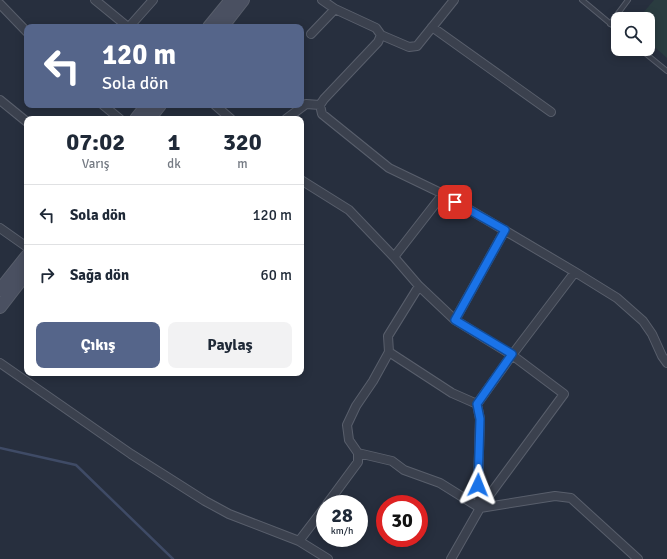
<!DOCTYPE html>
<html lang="tr">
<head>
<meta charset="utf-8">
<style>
  body { margin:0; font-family:Signika,sans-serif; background:#f2f2f3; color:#1f2937; height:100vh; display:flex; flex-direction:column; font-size:15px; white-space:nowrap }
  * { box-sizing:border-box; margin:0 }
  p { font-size:13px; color:#747a83 }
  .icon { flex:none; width:22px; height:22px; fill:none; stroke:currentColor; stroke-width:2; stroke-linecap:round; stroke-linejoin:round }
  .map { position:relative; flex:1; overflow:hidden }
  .panel { position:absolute; left:24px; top:116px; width:280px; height:260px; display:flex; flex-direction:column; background:#fff; border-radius:8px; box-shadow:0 2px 10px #0003 }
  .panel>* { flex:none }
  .guide { position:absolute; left:24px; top:24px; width:280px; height:84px; border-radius:8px; box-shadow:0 2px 10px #0003; background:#55658a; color:#fff; overflow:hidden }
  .controls { position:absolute; left:611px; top:12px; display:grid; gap:8px }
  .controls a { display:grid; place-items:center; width:44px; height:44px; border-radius:8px; background:#fff; box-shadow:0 2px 10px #0003; font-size:20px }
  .speed { position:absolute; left:316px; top:495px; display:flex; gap:8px; font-size:20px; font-weight:700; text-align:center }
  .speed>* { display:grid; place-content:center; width:52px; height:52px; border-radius:50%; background:#fff; box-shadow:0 2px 10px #0003; line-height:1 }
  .speed small { font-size:10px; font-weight:400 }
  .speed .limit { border:6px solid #d22; background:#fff; color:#111 }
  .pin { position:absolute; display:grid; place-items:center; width:34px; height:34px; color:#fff; margin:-17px; border-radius:8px; box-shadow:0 2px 6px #0006 }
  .me { position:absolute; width:44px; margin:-22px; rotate:2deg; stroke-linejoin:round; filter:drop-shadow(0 0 3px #0008) }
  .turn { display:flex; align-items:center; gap:14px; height:84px; padding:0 12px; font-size:18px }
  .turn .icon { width:52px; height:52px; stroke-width:2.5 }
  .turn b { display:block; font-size:28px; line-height:34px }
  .eta { display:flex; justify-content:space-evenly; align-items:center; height:68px; text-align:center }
  .eta b { font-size:24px; font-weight:700; line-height:28px }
  .primary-button { display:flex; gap:8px; margin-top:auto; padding:8px 12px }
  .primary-button a { flex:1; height:46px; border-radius:8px; background:#55658a; color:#fff; font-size:16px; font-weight:700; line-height:46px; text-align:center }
  .primary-button a+a { background:#f2f2f3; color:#1f2937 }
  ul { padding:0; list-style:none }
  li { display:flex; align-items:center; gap:12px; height:60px; padding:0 12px; border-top:1px solid #e0e1e3 }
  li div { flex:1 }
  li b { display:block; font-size:15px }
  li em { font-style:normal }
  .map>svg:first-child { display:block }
  .green { fill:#2a3c40 }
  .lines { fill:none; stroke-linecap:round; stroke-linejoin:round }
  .stream { stroke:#3f4b66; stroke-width:2.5 }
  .lane-casing { stroke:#595f6c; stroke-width:6 }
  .street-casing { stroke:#595f6c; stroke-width:10 }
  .secondary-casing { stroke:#595f6c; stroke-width:14 }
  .lane { stroke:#3b414e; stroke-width:4 }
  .street { stroke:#3b414e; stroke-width:8 }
  .secondary { stroke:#4a5061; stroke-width:12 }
  .route-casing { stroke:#114b97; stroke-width:10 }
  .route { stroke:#1a73e8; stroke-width:7 }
</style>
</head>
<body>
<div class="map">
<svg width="667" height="559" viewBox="0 0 667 559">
  <rect width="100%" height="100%" fill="#272f3e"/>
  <path class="green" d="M 654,0 L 667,0 L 667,58 L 648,41 L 648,19 L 638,19 Z"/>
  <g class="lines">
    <path class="stream" d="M 0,448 L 76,465 L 173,559"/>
    <defs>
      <path id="lane" d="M 582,0 L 618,30
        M 610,24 L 628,0
        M 640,49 L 667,71"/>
      <path id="street" d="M 95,0 L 128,27
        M 322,0 L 335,9 L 376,28 L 381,35 L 378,42 L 324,99 L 320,105 L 322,114 L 389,168 L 443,194 L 575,272 L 617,298 L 643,321 L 652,334 L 662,356 L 667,363
        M 0,4 L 27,32
        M 129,27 L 153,0
        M 432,27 L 551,112
        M 311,34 L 335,9
        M 381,35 L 409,47 L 417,46 L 454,0
        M 0,100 L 27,122
        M 103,105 L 120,119
        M 215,105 L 231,119
        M 286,119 L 306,104 L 320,105
        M 301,180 L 349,210 L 394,257 L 419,286 L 455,320 L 512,355 L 564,394 L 480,508 L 451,559
        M 0,228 L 27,247
        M 394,257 L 443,194
        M 455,320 L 505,230
        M 389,352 L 388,336 L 419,286
        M 0,363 L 131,454 L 205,501 L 229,514 L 299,541 L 328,559
        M 477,404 L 512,355 L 575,272
        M 477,404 L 480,419 L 478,485 L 480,508
        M 358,453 L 392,461 L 404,470 L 440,483 L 480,508 L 555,496 L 571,498 L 638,559
        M 327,504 L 358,462 L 358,453 L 349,440 L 347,425 L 356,406 L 373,381 L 389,352 L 452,393 L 477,404
        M 299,541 L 325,507"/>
      <path id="secondary" d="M 209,27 L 231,0
        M 222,27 L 243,0
        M 136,119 L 147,105
        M 149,119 L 160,105
        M 0,290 L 27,256
        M 0,307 L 27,272"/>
    </defs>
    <use href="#lane" class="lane-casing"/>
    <use href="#street" class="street-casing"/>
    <use href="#secondary" class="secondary-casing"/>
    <use href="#lane" class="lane"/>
    <use href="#street" class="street"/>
    <use href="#secondary" class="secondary"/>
  </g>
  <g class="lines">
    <defs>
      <path id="route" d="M 455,202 L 505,230 L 455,320 L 512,354 L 477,404 L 480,419 L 478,485"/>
    </defs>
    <use href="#route" class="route-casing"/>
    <use href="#route" class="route"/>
  </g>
</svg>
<div class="controls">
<a><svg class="icon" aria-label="search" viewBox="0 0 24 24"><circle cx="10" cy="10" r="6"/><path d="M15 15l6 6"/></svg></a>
</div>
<div class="speed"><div>28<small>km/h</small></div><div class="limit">30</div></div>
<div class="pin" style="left:455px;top:202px;background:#d93025"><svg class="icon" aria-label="arrive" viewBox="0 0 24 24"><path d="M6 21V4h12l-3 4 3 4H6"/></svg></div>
<svg class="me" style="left:478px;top:485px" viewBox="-20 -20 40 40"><path d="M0-17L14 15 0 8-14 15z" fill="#1a73e8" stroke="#fff" stroke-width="4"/></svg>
<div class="guide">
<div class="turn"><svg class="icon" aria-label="left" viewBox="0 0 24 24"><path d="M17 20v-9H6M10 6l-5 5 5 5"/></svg><div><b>120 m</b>Sola dön</div></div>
</div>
<section class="panel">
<div class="eta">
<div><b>07:02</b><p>Varış</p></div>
<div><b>1</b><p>dk</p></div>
<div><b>320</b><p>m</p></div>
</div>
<ul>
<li><svg class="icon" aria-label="left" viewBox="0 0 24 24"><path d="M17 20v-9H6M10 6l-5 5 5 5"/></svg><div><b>Sola dön</b></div><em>120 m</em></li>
<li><svg class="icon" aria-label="right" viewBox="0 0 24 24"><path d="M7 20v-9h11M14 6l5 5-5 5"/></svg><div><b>Sağa dön</b></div><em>60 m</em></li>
</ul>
<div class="primary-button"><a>Çıkış</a><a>Paylaş</a></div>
</section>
</div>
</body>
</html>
